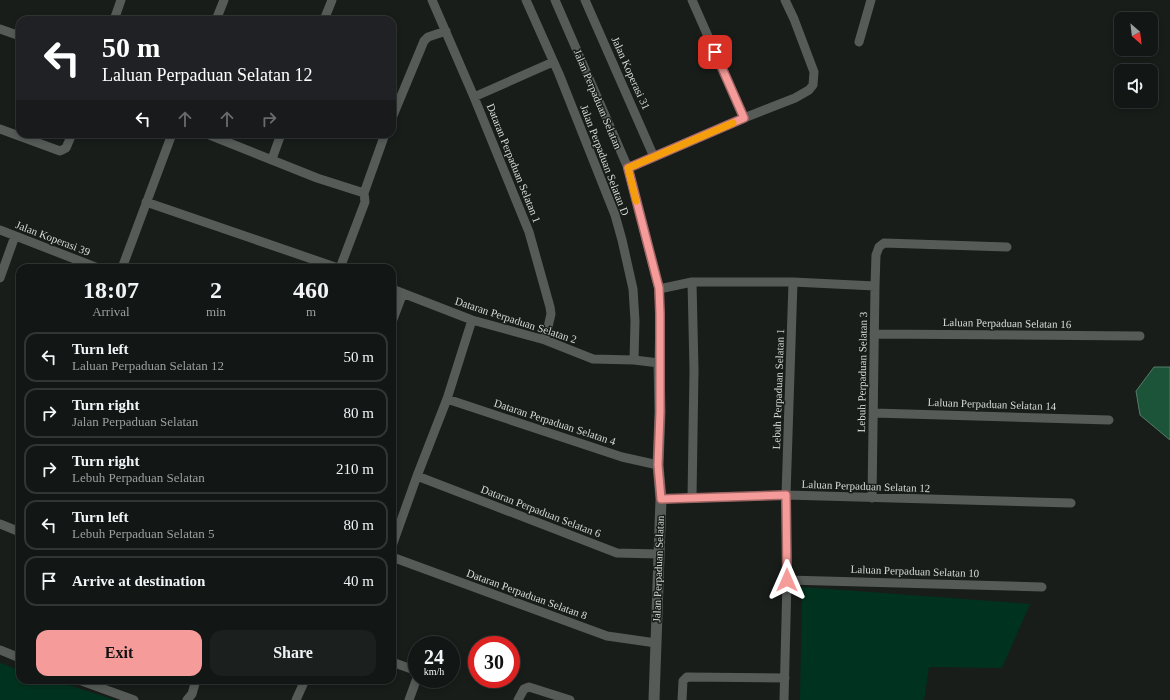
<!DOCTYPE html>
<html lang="en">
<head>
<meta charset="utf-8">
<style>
  body { margin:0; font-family:"Times New Roman",serif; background:#1b1f1d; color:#f1f3f6; height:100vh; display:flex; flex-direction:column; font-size:15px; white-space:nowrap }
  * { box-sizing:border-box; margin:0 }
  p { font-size:13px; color:#9c9fa0 }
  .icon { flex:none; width:22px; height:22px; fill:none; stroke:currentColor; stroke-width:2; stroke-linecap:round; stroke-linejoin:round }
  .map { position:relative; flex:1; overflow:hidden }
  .drawer { position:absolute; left:16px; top:264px; width:380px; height:420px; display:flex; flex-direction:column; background:#121614; border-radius:12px; box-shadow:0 2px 6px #0003,0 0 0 1px #313534 }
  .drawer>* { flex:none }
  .top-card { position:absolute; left:16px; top:16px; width:380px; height:122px; border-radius:12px; box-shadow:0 2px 6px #0003,0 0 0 1px #313534; background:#202124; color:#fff; overflow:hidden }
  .needle { width:26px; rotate:152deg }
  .tools { position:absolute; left:1114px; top:12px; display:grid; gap:8px }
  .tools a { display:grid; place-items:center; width:44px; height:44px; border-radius:8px; background:#121614; box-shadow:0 2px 6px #0003,0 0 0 1px #313534; font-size:20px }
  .speed { position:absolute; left:408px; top:636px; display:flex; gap:8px; font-size:20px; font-weight:700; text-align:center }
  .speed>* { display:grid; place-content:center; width:52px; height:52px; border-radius:50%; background:#121614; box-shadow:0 2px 6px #0003,0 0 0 1px #313534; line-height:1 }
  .speed small { font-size:10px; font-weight:400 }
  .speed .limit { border:6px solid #d22; background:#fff; color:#111 }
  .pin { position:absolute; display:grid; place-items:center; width:34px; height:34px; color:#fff; margin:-17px; border-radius:8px; box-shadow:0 2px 6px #0006 }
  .me { position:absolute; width:44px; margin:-22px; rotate:0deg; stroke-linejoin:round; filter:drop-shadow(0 0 3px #0008) }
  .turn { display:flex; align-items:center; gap:14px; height:84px; padding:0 20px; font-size:18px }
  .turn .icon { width:52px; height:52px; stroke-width:2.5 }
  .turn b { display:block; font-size:28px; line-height:34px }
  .lanes { display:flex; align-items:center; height:38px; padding:0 20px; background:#0003; justify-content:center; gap:20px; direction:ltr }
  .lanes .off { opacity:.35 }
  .eta { display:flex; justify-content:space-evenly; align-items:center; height:68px; text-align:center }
  .eta b { font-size:24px; font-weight:700; line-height:28px }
  .button { display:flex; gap:8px; margin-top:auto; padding:8px 20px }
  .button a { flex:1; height:46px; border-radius:12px; background:#f59b99; color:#111; font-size:16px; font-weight:700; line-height:46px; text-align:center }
  .button a+a { background:#1b1f1d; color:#f1f3f6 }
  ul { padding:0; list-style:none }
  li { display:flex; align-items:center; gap:12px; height:50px; margin:0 8px 6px; padding:0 12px; border:2px solid #313534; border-radius:12px }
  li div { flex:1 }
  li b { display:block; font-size:15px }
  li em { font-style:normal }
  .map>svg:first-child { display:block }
  .green { fill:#00331f }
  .water { fill:#1c543a; stroke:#547c69 }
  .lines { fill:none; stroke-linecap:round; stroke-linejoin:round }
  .minor { stroke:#565b58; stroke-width:9 }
  .tertiary { stroke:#565b58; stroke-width:11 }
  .route-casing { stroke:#9f6563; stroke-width:10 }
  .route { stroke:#f59b99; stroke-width:7 }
  .slow { stroke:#f59e0b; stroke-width:7 }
  .labels { text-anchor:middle; stroke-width:3; stroke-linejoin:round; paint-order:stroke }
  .street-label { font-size:11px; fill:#d6dad8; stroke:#181d1a }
</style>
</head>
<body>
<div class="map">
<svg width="1170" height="700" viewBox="0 0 1170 700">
  <rect width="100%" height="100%" fill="#181d1a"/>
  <path class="green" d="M 802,587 L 1030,604 L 1002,668 L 929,667 L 924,700 L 800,700 Z
    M 0,663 L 20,670 L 20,680 L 53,680 L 115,700 L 0,700 Z"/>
  <path class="water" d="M 1154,367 L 1170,367 L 1170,440 L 1140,415 L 1136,391 Z"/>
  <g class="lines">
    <path class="minor" d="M 432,0 L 474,97 L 529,232 L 550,307 L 551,314 L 545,340
      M 526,0 L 559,74 L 615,215 L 622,240 L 633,289 L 635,321 L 634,360
      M 585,0 L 654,157
      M 692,0 L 744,118
      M 114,20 L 121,0
      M 216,20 L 224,0
      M 324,20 L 332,0
      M 0,29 L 20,36
      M 859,42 L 871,0
      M 474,97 L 553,62
      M 392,118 L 424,41 L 428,37 L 446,31
      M 0,129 L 60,151 L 66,148 L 72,134
      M 207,134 L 317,178 L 364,193 L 385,134
      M 272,159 L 281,134
      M 628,168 L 744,118 L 795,98 L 809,90 L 813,85 L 814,72 L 794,19 L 785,0
      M 146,202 L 338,268
      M 0,230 L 98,268
      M 122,268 L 172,134
      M 340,268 L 365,202 L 364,193
      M 0,278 L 15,236
      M 692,282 L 694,370 L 692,498
      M 392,289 L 472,320 L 545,340 L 593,359 L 634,360 L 659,363 L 660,314 L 659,289 L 628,168 L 555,0
      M 659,289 L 692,282 L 793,282 L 875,286
      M 392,322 L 403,293
      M 874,334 L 1140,336
      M 447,399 L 622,457 L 658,465
      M 874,413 L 1109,420
      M 417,476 L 617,553 L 659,554
      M 872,498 L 875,286 L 876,255 L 879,247 L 884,243 L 1007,247
      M 661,499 L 786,495 L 1071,503
      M 0,524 L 20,532
      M 392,546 L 417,476 L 447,399 L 472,320
      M 392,557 L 607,636 L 656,643
      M 787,580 L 1042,587
      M 0,650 L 20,658
      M 392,662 L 417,671
      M 79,680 L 134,700
      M 187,700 L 192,694 L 196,680
      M 296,700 L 305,680
      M 409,700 L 417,678
      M 518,700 L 524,689 L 529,687 L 570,700
      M 682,700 L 683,681 L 687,677 L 785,678
      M 784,700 L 787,580 L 786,495 L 793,282"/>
    <path class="tertiary" d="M 654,700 L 661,499 L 658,465 L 660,412 L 659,363"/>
  </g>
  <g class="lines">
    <defs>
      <path id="route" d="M 715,52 L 744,118 L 628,168 L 659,288 L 660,314 L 660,412 L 658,465 L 661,499 L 786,495 L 787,580"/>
    </defs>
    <use href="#route" class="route-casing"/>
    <use href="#route" class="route"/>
    <path class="slow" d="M 636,201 L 628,168 L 733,123"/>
  </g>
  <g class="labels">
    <g class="street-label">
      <text transform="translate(631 73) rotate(66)" y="4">Jalan Koperasi 31</text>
      <text transform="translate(598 99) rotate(67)" y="4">Jalan Perpaduan Selatan</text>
      <text transform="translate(605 160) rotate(69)" y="4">Jalan Perpaduan Selatan D</text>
      <text transform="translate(514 163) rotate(68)" y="4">Dataran Perpaduan Selatan 1</text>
      <text transform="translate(53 238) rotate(21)" y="4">Jalan Koperasi 39</text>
      <text transform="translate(516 320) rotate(18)" y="4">Dataran Perpaduan Selatan 2</text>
      <text transform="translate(1007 323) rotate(1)" y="4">Laluan Perpaduan Selatan 16</text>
      <text transform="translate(862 372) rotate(-89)" y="4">Lebuh Perpaduan Selatan 3</text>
      <text transform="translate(778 389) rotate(-88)" y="4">Lebuh Perpaduan Selatan 1</text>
      <text transform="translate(992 404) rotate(2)" y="4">Laluan Perpaduan Selatan 14</text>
      <text transform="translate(555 422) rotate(18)" y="4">Dataran Perpaduan Selatan 4</text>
      <text transform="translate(866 486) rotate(2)" y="4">Laluan Perpaduan Selatan 12</text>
      <text transform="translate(541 511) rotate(21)" y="4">Dataran Perpaduan Selatan 6</text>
      <text transform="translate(658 569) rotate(-88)" y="4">Jalan Perpaduan Selatan</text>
      <text transform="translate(915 571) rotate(2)" y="4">Laluan Perpaduan Selatan 10</text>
      <text transform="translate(527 594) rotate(20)" y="4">Dataran Perpaduan Selatan 8</text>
    </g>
  </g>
</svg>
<div class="tools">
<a><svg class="needle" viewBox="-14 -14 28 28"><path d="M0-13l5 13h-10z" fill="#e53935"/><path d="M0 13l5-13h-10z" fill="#9c9fa0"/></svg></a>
<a><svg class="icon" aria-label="sound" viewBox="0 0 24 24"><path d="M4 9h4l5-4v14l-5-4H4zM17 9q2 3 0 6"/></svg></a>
</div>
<div class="speed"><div>24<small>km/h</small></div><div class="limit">30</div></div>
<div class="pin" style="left:715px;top:52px;background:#d93025"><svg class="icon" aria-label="arrive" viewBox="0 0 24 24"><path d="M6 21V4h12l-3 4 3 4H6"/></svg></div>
<svg class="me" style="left:787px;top:580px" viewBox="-20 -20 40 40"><path d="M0-17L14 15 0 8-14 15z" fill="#f59b99" stroke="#fff" stroke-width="4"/></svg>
<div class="top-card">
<div class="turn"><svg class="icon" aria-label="left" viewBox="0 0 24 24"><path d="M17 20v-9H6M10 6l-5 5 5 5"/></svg><div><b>50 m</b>Laluan Perpaduan Selatan 12</div></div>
<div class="lanes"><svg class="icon" aria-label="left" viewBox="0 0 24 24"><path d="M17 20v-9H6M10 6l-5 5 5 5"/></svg><svg class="icon off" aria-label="ahead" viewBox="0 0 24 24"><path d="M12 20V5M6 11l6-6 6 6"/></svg><svg class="icon off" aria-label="ahead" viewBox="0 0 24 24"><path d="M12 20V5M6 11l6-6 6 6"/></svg><svg class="icon off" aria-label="right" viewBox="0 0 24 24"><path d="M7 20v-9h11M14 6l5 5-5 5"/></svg></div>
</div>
<section class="drawer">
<div class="eta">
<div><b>18:07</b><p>Arrival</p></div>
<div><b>2</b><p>min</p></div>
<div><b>460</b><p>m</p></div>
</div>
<ul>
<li><svg class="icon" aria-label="left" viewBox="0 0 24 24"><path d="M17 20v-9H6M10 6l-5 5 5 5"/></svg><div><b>Turn left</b><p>Laluan Perpaduan Selatan 12</p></div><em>50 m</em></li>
<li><svg class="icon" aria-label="right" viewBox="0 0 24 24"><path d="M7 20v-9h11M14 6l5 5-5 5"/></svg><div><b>Turn right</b><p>Jalan Perpaduan Selatan</p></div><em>80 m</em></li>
<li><svg class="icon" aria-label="right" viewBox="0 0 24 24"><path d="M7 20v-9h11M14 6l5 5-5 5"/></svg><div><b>Turn right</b><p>Lebuh Perpaduan Selatan</p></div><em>210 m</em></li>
<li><svg class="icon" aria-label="left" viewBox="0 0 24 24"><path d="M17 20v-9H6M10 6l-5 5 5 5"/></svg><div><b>Turn left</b><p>Lebuh Perpaduan Selatan 5</p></div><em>80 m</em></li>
<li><svg class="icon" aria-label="arrive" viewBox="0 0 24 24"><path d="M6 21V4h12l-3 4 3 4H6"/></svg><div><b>Arrive at destination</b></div><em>40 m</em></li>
</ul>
<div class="button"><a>Exit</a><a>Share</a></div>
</section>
</div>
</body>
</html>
